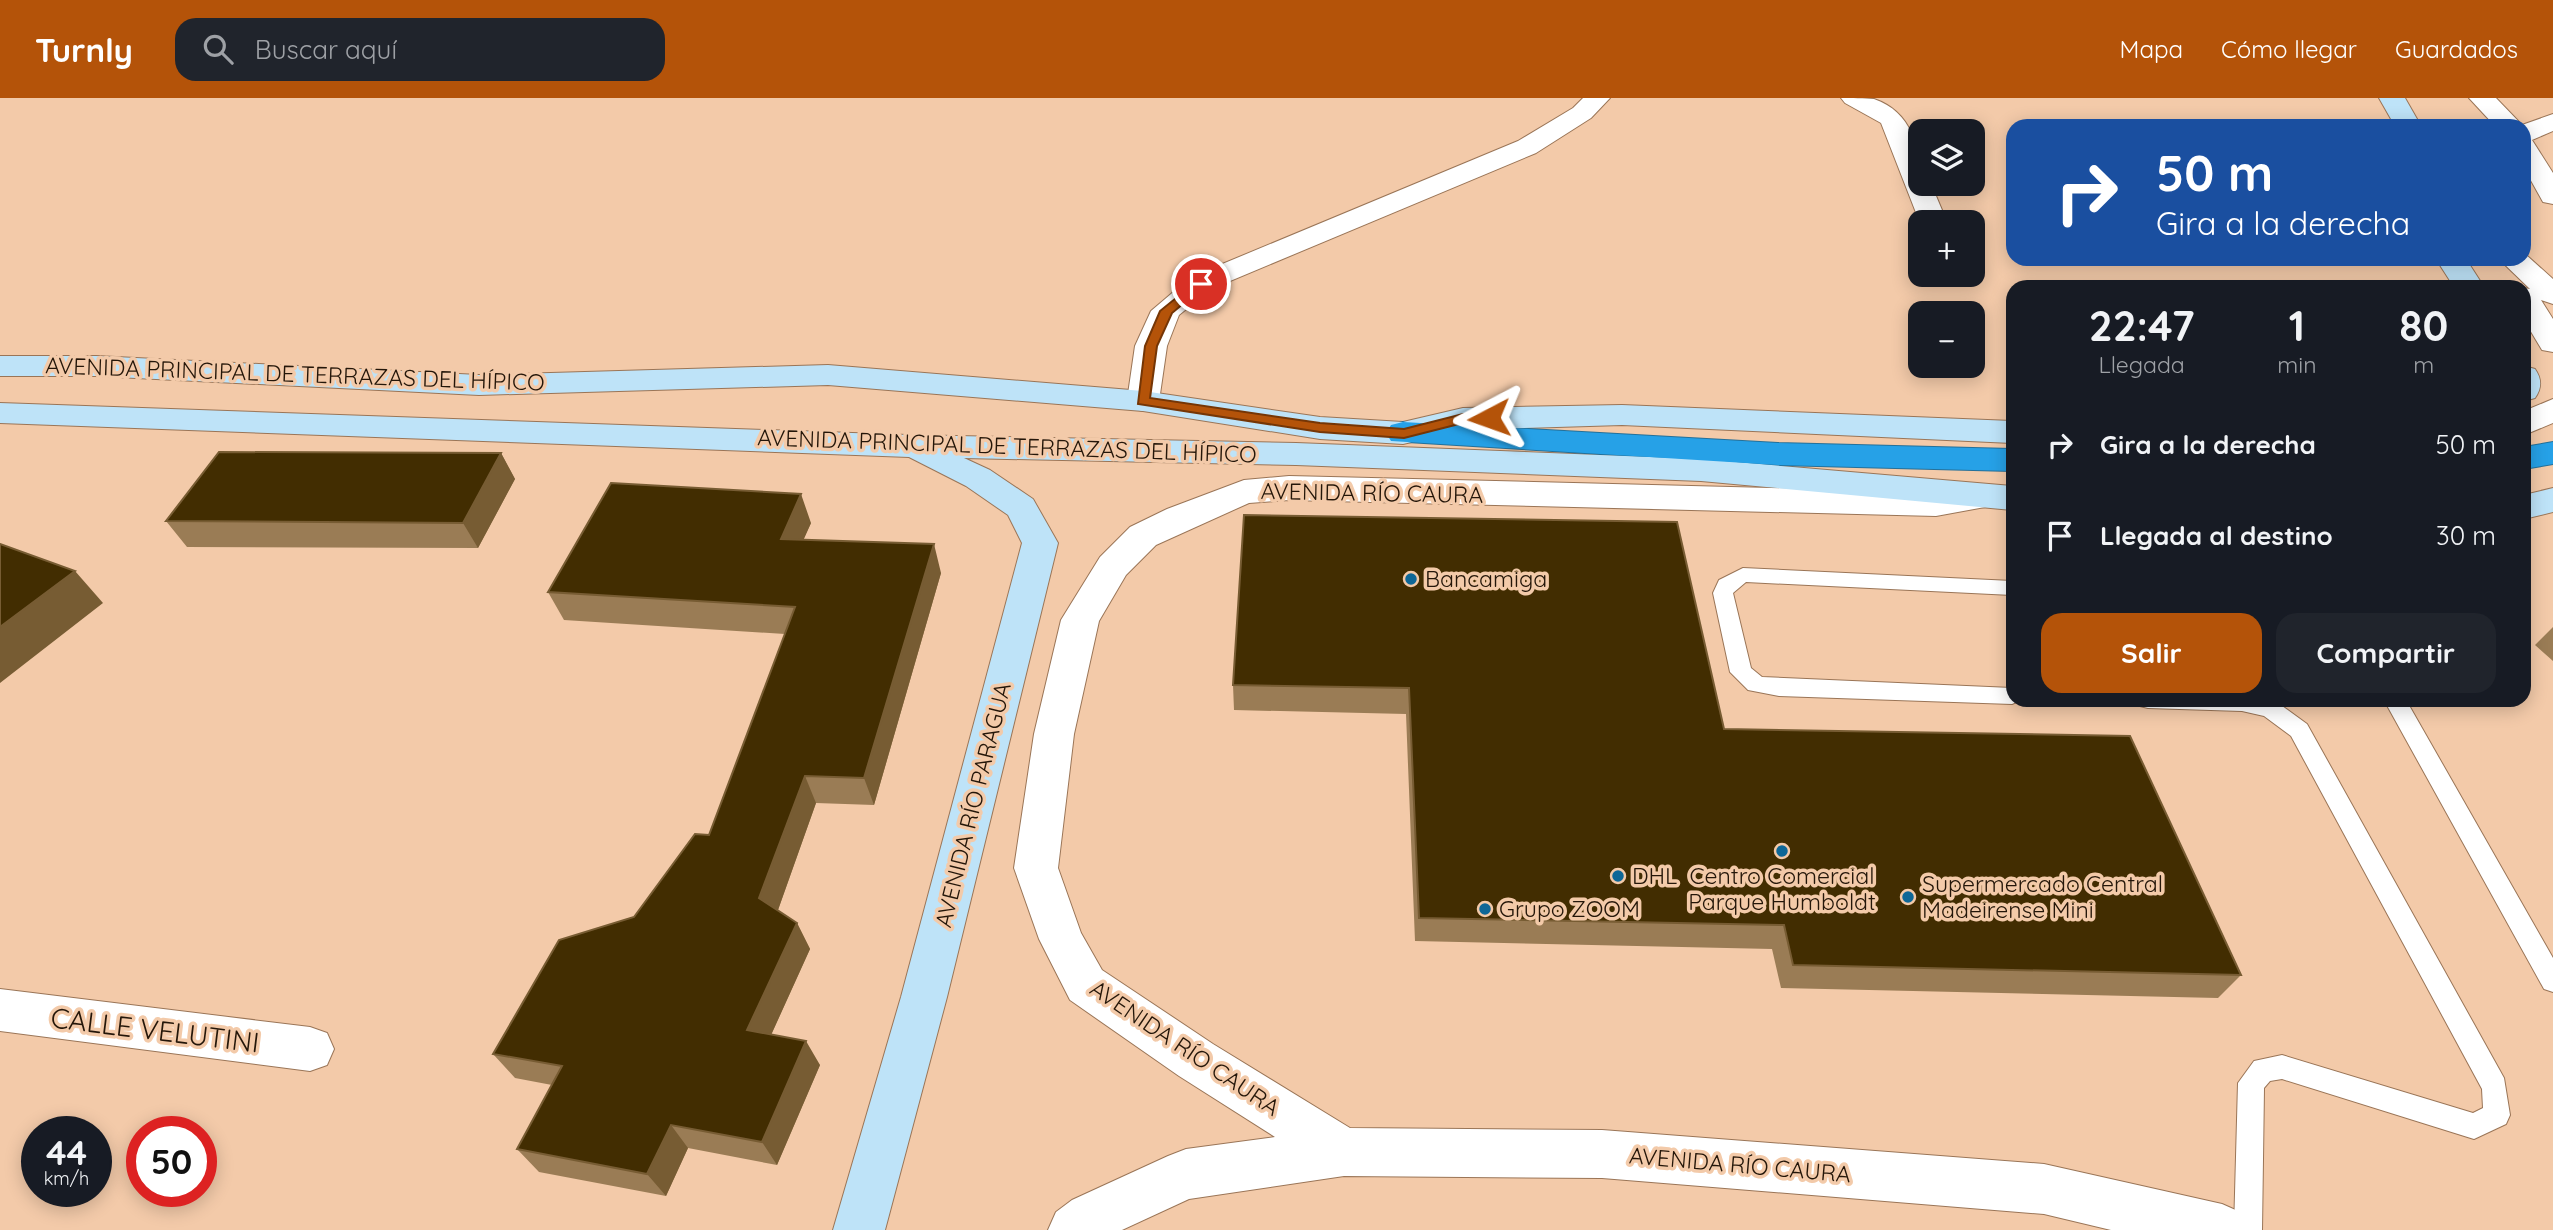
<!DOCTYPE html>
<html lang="es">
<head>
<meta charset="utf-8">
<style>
  body { margin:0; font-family:Quicksand,sans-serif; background:#20242c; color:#f1f3f6; height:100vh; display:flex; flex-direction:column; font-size:26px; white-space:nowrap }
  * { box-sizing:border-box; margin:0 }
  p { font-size:23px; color:#9ea1a6 }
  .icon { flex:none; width:38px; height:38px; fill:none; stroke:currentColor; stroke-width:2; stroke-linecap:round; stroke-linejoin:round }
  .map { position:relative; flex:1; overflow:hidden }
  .sheet { position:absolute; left:2006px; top:182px; width:525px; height:427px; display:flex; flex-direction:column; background:#171b24; border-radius:21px; box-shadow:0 4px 18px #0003 }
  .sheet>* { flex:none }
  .hud { position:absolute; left:2006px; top:21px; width:525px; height:147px; border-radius:21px; box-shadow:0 4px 18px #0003; background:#1a4fa0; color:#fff; overflow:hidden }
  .controls { position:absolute; left:1908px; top:21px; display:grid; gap:14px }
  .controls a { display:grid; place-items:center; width:77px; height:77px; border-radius:14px; background:#171b24; box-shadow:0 4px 18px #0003; font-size:35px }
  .speed { position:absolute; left:21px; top:1018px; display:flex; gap:14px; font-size:35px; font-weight:700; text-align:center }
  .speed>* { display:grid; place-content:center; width:91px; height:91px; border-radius:50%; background:#171b24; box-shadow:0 4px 18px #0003; line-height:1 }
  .speed small { font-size:18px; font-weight:400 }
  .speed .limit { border:10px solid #d22; background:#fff; color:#111 }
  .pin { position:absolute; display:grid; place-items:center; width:60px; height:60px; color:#fff; margin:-30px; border:4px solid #fff; border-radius:50%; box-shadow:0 2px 7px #0007 }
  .me { position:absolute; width:77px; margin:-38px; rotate:266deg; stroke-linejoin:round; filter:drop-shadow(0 0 5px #0008) }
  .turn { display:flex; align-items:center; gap:24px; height:147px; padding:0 35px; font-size:32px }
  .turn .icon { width:91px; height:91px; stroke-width:2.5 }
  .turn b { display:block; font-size:49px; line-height:60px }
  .eta { display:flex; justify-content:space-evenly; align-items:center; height:119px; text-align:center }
  .eta b { font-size:42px; font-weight:700; line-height:49px }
  .button { display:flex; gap:14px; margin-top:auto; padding:14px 35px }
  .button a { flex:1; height:80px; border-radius:21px; background:#b45309; color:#fff; font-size:28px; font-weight:700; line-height:80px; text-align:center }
  .button a+a { background:#20242c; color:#f1f3f6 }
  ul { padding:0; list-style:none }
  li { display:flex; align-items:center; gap:21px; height:91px; padding:0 35px }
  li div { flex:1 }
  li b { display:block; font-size:26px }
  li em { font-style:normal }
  header { display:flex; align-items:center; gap:42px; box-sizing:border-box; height:98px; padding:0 35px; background:#b45309; color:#fff }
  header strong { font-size:33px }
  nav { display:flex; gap:38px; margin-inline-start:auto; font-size:24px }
  .search { width:490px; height:63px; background:#20242c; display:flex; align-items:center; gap:18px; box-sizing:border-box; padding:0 24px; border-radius:21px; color:#9ea1a6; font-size:26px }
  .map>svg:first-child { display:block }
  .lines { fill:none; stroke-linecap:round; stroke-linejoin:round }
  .lane-casing { stroke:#9a7557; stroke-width:2 }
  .street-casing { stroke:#9a7557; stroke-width:2 }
  .secondary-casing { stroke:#9a7557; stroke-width:2 }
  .highway-casing { stroke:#257099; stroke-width:2 }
  .lane { fill:#fff; fill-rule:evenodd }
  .street { fill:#fff; fill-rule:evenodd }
  .secondary { fill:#bee3f8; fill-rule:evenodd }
  .highway { fill:#26a1e7; fill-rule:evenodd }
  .wall { fill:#9a7c55 }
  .shaded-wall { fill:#775c33 }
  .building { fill:#422d01; stroke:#775c33; stroke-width:2 }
  .route { fill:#b45309; stroke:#753606; stroke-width:2 }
  .poi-dot { fill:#0e6797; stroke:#f3caa9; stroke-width:2.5 }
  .labels { text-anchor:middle; stroke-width:7; stroke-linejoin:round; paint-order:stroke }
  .street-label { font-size:23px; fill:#241609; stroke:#f3caa9 }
  .poi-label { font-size:23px; fill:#241609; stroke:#f3caa9; text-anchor:start }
  .near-street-label { font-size:28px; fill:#241609; stroke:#f3caa9 }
</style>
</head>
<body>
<header>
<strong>Turnly</strong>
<div class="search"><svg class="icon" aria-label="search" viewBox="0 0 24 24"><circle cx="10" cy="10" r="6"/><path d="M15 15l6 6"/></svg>Buscar aquí</div>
<nav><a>Mapa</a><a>Cómo llegar</a><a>Guardados</a></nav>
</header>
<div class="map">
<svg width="2553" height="1132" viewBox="0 0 2553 1132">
  <rect width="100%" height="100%" fill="#f3caa9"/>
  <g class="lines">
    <defs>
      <path id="lane" d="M 1743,470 L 2012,483 L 2012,497 L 1746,484 L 1733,495 L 1751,570 L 1762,579 L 2012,590 L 2012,602 L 2021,602 L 2012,606 L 1779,598 L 1748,592 L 1730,574 L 1713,495 L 1719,482 Z
        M 2137,602 L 2267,602 L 2278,605 L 2307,626 L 2504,980 L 2510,1017 L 2506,1026 L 2474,1041 L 2282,981 L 2270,983 L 2264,990 L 2262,1132 L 2234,1132 L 2238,985 L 2254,963 L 2282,957 L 2473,1015 L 2483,1010 L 2482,991 L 2291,638 L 2264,618 L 2242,613 L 2148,610 L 2140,608 Z
        M 2384,602 L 2406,602 L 2553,860 L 2553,894 L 2544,891 Z"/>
      <path id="street" d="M 1583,0 L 1610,0 L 1591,20 L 1536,55 L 1211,191 L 1179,217 L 1167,248 L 1159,303 L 1154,310 L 1143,313 L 1132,310 L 1127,303 L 1135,248 L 1151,213 L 1191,179 L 1518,43 L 1573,10 Z
        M 1841,0 C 1851,0 1865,0 1874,1 C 1912,14 1920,50 1920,86 L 1931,86 L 1947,124 L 1920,125 L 1881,25 L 1845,5 Z
        M 2469,0 L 2496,0 L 2522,27 L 2553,16 L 2553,33 L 2532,42 L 2553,75 L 2553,106 L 2543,104 L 2524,70 L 2524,28 L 2495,28 Z
        M 2524,155 L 2553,181 L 2553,206 L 2541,202 L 2553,221 L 2553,254 L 2542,252 L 2524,222 L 2524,190 L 2530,191 L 2499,161 L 2524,161 Z
        M 2553,301 L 2553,325 L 2524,337 L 2524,313 Z
        M 1289,378 L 1936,394 L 1984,387 L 1996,391 L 2001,399 L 1996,407 L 1936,418 L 1289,402 L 1249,405 L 1156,447 L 1126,477 L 1099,523 L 1074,636 L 1058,770 L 1081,835 L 1102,872 L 1213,946 L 1350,1030 L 1602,1032 L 2044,1066 L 2222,1106 L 2240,1114 L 2248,1132 L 2111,1132 L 2044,1116 L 1602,1080 L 1344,1078 L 1189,1101 L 1122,1132 L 1048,1132 L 1056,1114 L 1072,1102 L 1168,1058 L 1186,1051 L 1275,1039 L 1179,978 L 1070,902 L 1039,841 L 1014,770 L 1034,636 L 1061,522 L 1100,459 L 1130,429 L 1167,411 L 1244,382 Z
        M 0,891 L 310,929 L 327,935 L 334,951 L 327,967 L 310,973 L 0,933 Z"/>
      <path id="secondary" d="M 2379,0 L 2405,0 L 2421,28 L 2395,28 Z
        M 2436,161 L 2466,161 L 2484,189 L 2454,189 Z
        M 0,258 L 96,258 L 479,277 L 828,267 L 1143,293 L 1320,319 L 1403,324 L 1463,310 L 1622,307 L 2012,323 L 2012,345 L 1622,327 L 1463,332 L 1403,346 L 1320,341 L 1143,313 L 828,287 L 479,297 L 96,278 L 0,278 Z
        M 2524,268 L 2535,271 C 2542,281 2542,290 2535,300 L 2524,303 Z
        M 0,305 L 908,337 L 1296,345 L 1701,361 L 2012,388 L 2012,412 L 1701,383 L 1296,367 L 964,360 L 990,372 L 1033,401 L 1058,445 L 947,899 L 885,1132 L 833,1132 L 901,899 L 1022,445 L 1008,417 L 966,388 L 909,359 L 0,325 Z
        M 2553,390 L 2553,414 L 2524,421 L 2524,397 Z"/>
      <path id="highway" d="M 1403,324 L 1778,345 L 2012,351 L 2012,373 L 1778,367 L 1391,343 L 1386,335 L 1391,327 Z
        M 2553,344 L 2553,366 L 2524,371 L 2524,349 Z"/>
    </defs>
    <use href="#lane" class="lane-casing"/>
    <use href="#street" class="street-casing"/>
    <use href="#secondary" class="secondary-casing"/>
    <use href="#highway" class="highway-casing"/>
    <use href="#lane" class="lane"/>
    <use href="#street" class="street"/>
    <use href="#secondary" class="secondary"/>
    <use href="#highway" class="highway"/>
  </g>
  <path class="wall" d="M 501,355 L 515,381 L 478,450 L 187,449 L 166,423 Z
    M 1244,417 L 1724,631 L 2241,877 L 2218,900 L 1781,890 L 1772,851 L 1415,843 L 1406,616 L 1234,612 L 1233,587 Z
    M 811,425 L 803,442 L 941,475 L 874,707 L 816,705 L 778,812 L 797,825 L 810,851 L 771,937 L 820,967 L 777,1067 L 688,1050 L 666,1098 L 539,1074 L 517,1051 L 552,987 L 515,980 L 493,956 L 634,819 L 709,737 L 785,536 L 564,522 L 548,494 Z
    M 2553,529 L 2553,563 L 2535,547 Z"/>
  <path class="shaded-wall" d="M 501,355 L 515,381 L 478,450 L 463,425 Z
    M 801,396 L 811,425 L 791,470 L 781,441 Z
    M 934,446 L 941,475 L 874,707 L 864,680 Z
    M 75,473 L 103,505 L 0,585 L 0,529 Z
    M 805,678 L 816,705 L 773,826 L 759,800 Z
    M 797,825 L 810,851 L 762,957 L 747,932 Z
    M 806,943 L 820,967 L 777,1067 L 762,1044 Z
    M 671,1027 L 688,1050 L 666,1098 L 647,1076 Z"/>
  <path class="building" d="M 219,354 L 501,355 L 463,425 L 166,423 Z
    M 611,385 L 801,396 L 781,441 L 934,446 L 864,680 L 805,678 L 759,800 L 797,825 L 747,932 L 806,943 L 762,1044 L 671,1027 L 647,1076 L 517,1051 L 562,968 L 493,956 L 559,842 L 634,819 L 695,736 L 709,737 L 795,509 L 548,494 Z
    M 1244,417 L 1677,424 L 1724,631 L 2130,638 L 2241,877 L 1793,867 L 1784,827 L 1419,820 L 1409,590 L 1233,587 Z
    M 0,446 L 75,473 L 0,529 Z"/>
  <path class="route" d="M 1197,183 L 1207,186 L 1172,215 L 1157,248 L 1150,300 L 1320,325 L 1404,331 L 1463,316 L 1489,316 L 1496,320 L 1489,324 L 1463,325 L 1404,340 L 1320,334 L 1138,306 L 1145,248 L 1160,213 Z"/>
  <g class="poi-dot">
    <circle cx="1411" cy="481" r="7"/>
    <circle cx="1782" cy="753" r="7"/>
    <circle cx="1618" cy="778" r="7"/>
    <circle cx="1908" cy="799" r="7"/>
    <circle cx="1485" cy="811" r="7"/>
  </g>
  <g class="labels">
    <g class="street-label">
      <text transform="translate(295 276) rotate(2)" y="8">AVENIDA PRINCIPAL DE TERRAZAS DEL HÍPICO</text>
      <text transform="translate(1007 348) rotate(2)" y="8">AVENIDA PRINCIPAL DE TERRAZAS DEL HÍPICO</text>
      <text transform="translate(1372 395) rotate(1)" y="8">AVENIDA RÍO CAURA</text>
      <text transform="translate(973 707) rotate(-76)" y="8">AVENIDA RÍO PARAGUA</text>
      <text transform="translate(1185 950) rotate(34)" y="8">AVENIDA RÍO CAURA</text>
      <text transform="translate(1740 1067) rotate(5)" y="8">AVENIDA RÍO CAURA</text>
    </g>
    <g class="poi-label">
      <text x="1425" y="489">Bancamiga</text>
      <text x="1632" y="786">DHL</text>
      <text x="1782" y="786" text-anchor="middle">Centro Comercial<tspan x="1782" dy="26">Parque Humboldt</tspan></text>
      <text x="1922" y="794">Supermercado Central<tspan x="1922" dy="26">Madeirense Mini</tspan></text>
      <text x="1499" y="819">Grupo ZOOM</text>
    </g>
    <g class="near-street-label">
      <text transform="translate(155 932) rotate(7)" y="10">CALLE VELUTINI</text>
    </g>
  </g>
</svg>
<div class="controls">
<a><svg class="icon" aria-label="layers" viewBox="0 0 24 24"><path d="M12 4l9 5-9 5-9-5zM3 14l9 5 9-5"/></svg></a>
<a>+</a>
<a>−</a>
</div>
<div class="speed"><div>44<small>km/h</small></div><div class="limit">50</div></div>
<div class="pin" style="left:1201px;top:186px;background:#d93025"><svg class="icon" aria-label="arrive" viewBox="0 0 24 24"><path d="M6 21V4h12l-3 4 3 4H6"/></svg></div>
<svg class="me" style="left:1489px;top:320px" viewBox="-20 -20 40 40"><path d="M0-17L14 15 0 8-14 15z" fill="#b45309" stroke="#fff" stroke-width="4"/></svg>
<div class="hud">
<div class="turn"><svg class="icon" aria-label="right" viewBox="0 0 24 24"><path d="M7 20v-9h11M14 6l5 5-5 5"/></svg><div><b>50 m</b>Gira a la derecha</div></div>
</div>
<section class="sheet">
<div class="eta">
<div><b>22:47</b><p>Llegada</p></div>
<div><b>1</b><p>min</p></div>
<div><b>80</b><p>m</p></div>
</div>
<ul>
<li><svg class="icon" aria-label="right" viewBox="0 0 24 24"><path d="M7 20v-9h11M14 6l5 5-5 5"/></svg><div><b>Gira a la derecha</b></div><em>50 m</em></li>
<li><svg class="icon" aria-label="arrive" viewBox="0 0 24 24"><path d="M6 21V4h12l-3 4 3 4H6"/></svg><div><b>Llegada al destino</b></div><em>30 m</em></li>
</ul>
<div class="button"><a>Salir</a><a>Compartir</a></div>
</section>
</div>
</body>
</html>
